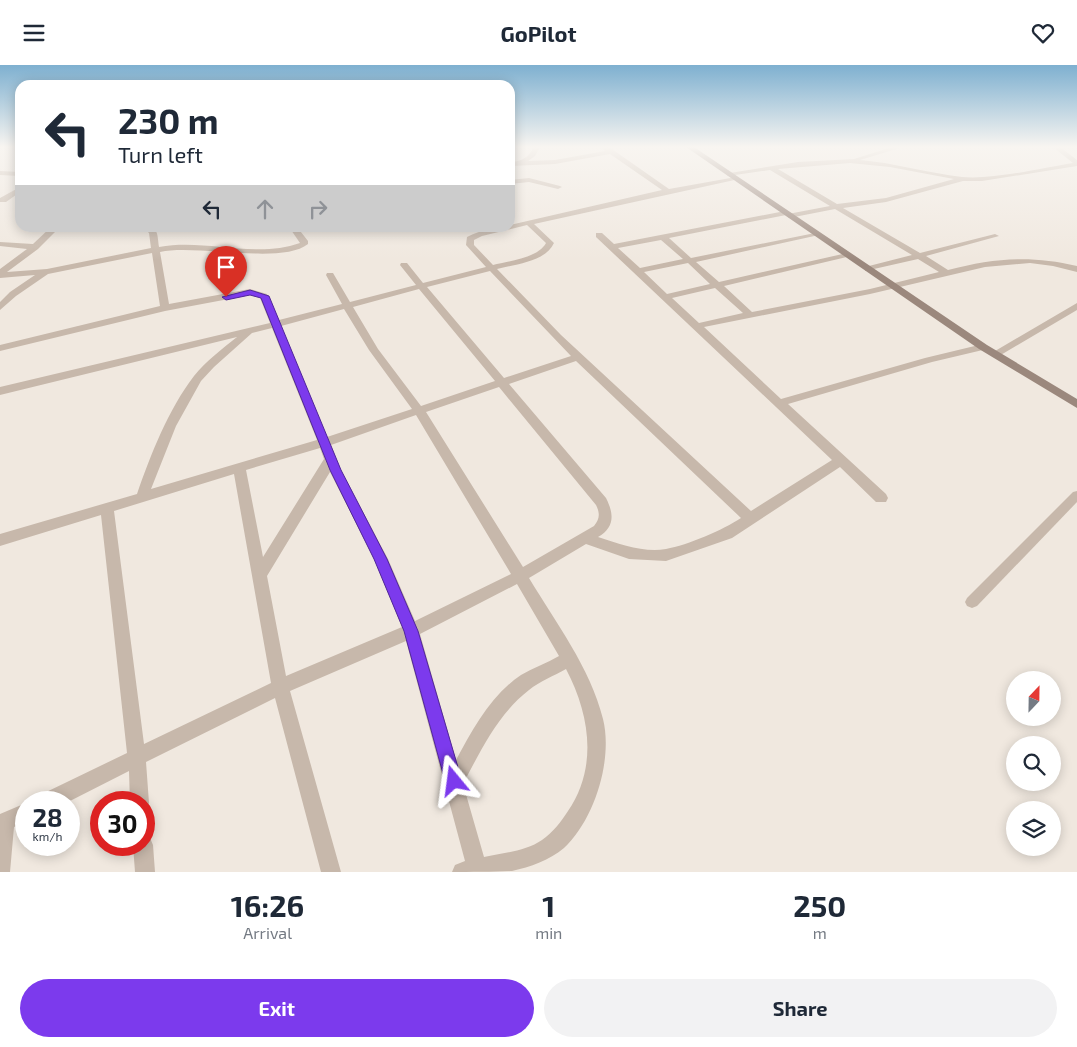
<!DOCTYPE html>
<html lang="en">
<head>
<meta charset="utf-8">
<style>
  body { margin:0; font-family:"Exo 2",sans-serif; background:#f2f2f3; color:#1f2937; height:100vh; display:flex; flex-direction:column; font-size:19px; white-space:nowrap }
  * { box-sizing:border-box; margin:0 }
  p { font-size:16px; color:#747a83 }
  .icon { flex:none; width:28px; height:28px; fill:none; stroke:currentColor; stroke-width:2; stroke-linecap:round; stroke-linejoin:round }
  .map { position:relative; height:807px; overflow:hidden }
  .panel { display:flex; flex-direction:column; background:#fff; flex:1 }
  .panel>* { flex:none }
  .guide { position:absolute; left:15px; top:15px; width:500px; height:152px; border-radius:15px; box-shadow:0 2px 12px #0003; background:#fff; color:#1f2937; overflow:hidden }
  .needle { width:32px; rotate:22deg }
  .controls { position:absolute; left:1006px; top:606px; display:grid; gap:10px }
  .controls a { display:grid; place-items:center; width:55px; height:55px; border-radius:50%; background:#fff; box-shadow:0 2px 12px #0003; font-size:25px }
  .speed { position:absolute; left:15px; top:726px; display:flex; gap:10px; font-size:25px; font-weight:700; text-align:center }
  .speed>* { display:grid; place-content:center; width:65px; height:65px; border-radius:50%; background:#fff; box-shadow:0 2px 12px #0003; line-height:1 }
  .speed small { font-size:12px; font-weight:400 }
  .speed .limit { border:8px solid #d22; background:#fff; color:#111 }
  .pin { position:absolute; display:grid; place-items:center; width:42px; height:42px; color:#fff; margin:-51px -21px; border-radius:50% 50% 50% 0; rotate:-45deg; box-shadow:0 0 5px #0007 }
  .pin .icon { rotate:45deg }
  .me { position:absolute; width:55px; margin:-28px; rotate:344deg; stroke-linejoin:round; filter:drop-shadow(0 0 4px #0008) }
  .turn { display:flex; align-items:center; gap:18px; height:105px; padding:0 20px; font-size:22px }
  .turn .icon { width:65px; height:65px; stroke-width:2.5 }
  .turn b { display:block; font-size:35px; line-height:42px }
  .lanes { display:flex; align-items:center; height:48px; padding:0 20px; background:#0003; justify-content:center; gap:25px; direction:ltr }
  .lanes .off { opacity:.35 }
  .eta { display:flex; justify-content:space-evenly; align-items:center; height:85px; text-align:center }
  .eta b { font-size:30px; font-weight:700; line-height:35px }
  .button { display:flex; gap:10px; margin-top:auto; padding:10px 20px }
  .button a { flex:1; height:58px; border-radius:30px; background:#7c3aed; color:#fff; font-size:20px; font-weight:700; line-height:58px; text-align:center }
  .button a+a { background:#f2f2f3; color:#1f2937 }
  header { display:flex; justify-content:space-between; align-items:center; height:65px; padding:0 20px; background:#fff; font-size:22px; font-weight:700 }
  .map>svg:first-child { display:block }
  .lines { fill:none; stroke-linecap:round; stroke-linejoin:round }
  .lane { fill:#c7b8ab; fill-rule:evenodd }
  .street { fill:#c7b8ab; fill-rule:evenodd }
  .secondary { fill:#9b887d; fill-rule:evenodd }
  .route { fill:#7c3aed; stroke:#51269a }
</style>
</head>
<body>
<header><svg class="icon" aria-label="menu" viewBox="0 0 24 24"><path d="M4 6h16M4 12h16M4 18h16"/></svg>GoPilot<svg class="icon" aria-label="heart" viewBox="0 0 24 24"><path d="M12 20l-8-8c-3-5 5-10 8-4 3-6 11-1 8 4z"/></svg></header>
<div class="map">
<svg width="1077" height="807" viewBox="0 0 1077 807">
  <rect width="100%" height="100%" fill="#f0e8df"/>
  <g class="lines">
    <path class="lane" d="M 1077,426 L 1077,437 L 977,541 L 972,543 L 967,541 L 965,537 L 967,533 L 1073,427 Z"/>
    <path class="street" d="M 534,82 L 540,82 L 535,91 L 528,96 L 555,95 L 605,86 L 601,82 L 609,82 L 669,124 L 736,112 L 739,114 L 534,159 L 554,178 C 545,197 516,199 497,204 L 561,270 L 751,446 L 832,395 L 596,172 L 596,168 L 602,168 L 614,179 L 785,146 L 788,149 L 830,141 L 770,105 L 728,111 L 727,110 L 730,108 L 798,97 L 854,94 L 892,82 L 903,82 L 860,95 C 895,98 928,108 962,112 C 992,115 1042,103 1073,98 L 1053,82 L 1060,82 L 1077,95 L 1077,101 L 982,116 L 963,116 L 886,137 L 843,143 L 920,188 L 995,169 L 999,171 L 926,191 L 948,205 C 994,193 1031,190 1077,201 L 1077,207 L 1053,201 L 1030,198 L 985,202 L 870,229 L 704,262 L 781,334 L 925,293 L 983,279 L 988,282 L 987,284 L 932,297 L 788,339 L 886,429 L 888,433 L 886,437 L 876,437 L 840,402 L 732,473 L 666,496 L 629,494 L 586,479 L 529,513 C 556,558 590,602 603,654 C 613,694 595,754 564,783 C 550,795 530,802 512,806 C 494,807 471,807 452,807 L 455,800 L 465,796 L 406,576 L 290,626 L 341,807 L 321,807 L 275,633 L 146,697 L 149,738 L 147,745 L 144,746 L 144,738 L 130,738 L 129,706 L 66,738 L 36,738 L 38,731 L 127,688 L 101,450 L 0,481 L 0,469 L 137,429 C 151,389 168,345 194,311 C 206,296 222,284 237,272 L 0,330 L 0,322 L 270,258 L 260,233 L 250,230 L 165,246 L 0,286 L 0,280 L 160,241 L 152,188 L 48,209 L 16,231 L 0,245 L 0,237 L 10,227 L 35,210 L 0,213 L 0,204 L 27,184 L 0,181 L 0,177 L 33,179 L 51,162 L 60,162 L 38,184 L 7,207 L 47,204 L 151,183 L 149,168 L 143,162 C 159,162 157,168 159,182 C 205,173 255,194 300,178 L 289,162 L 297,162 L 308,176 L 308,179 C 282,200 197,179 160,187 L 169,239 L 250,224 L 267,229 L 279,255 L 342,239 L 326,210 L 327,208 L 333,208 L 350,237 L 416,220 L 400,200 L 401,198 L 407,198 L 423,218 L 486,202 L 466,180 L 467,172 C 481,165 495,162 510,162 L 510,160 L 662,125 L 610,89 L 555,99 L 510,101 L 510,97 C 521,97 529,92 534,82 ZM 850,98 L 890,102 L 954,114 L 886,133 L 837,139 L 778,104 ZM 835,144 L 912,190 L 865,202 L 865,206 L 918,194 L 939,207 L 870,224 L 752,247 L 724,221 L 851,191 L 847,188 L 719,217 L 696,197 L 819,170 L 815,168 L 691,193 L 669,173 L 786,150 L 789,153 ZM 527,160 L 546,178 C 538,193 509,196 493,200 L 474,180 L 474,175 L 482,171 ZM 661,175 L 683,194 L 640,203 L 618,183 ZM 688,198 L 710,219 L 667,229 L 644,207 ZM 490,206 L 571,291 L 504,313 L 427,222 ZM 715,223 L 743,248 L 699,258 L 672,233 ZM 419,224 L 495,316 L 421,341 L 378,284 L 353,242 ZM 344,244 L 369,285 L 412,344 L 327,372 L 281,261 ZM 272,263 L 317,375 L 151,424 L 176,361 L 201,316 L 214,302 L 252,268 ZM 576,296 L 741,453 C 723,465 688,480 666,484 C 644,488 620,479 598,472 C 615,462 614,449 606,433 L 509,319 ZM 499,322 L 596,440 C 600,448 600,454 594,461 L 523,502 L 426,347 ZM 416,350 L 511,509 L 415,556 L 388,494 L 341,405 L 331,380 ZM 320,383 L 324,394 L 263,492 L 246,405 ZM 330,407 L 374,494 L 402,562 L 286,611 L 267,511 ZM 234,409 L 271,618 L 144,679 L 114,446 ZM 517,519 L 559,591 C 547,598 533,603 521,610 C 491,630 473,664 456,695 L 420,569 ZM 566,604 C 590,650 598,702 568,746 C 561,757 553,767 542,775 C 526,786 503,788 484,792 L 463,719 C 481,685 498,649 529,625 C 540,616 554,611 566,604 Z
      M 0,106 L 20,107 L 20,111 L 0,110 Z
      M 529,113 L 560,121 L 562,122 L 558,124 L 529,117 L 510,119 L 510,115 Z
      M 20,122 L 20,127 L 6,137 L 0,137 L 0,133 Z
      M 1077,238 L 1077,245 L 999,291 L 995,292 L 990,289 Z
      M 26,738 L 26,757 L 14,762 L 10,807 L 0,807 L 0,749 Z
      M 144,770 L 150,773 L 153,780 L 155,807 L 135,807 L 133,780 L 144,780 Z"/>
    <path class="secondary" d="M 686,82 L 694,82 L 987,280 L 1077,334 L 1077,343 L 979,284 Z"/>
  </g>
  <linearGradient id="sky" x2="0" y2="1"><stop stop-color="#7eb0d0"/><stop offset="0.42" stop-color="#f8f5f1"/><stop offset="1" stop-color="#f8f5f1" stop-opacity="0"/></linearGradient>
  <rect width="1077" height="195" fill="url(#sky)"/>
  <path class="route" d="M 250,225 L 269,231 L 341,405 L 387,494 L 418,566 L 462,716 L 460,722 L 454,724 L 448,722 L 445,716 L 404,566 L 374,494 L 330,405 L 261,233 L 250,230 L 226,235 L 222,232 Z"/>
</svg>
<div class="controls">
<a><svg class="needle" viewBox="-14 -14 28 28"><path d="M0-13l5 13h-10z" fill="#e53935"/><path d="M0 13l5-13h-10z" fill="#747a83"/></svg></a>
<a><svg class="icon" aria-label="search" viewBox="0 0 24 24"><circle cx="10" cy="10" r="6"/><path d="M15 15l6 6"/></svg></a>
<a><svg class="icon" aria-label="layers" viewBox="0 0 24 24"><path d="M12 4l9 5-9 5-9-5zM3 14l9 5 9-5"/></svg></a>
</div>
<div class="speed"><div>28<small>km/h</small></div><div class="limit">30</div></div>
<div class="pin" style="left:226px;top:232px;background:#d93025"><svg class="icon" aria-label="arrive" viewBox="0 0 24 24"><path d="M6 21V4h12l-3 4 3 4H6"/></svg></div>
<svg class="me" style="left:454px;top:716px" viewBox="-20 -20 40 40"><path d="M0-17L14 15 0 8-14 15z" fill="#7c3aed" stroke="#fff" stroke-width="4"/></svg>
<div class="guide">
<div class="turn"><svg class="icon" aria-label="left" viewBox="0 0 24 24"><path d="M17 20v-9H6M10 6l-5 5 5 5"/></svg><div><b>230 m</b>Turn left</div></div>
<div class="lanes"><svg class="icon" aria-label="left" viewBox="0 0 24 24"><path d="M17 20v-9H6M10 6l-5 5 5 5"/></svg><svg class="icon off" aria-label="ahead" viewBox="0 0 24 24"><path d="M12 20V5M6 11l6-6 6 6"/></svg><svg class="icon off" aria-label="right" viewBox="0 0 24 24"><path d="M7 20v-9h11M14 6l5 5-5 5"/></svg></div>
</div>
</div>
<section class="panel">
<div class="eta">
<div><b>16:26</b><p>Arrival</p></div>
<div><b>1</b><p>min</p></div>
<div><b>250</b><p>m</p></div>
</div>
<div class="button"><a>Exit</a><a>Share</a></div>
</section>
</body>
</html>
